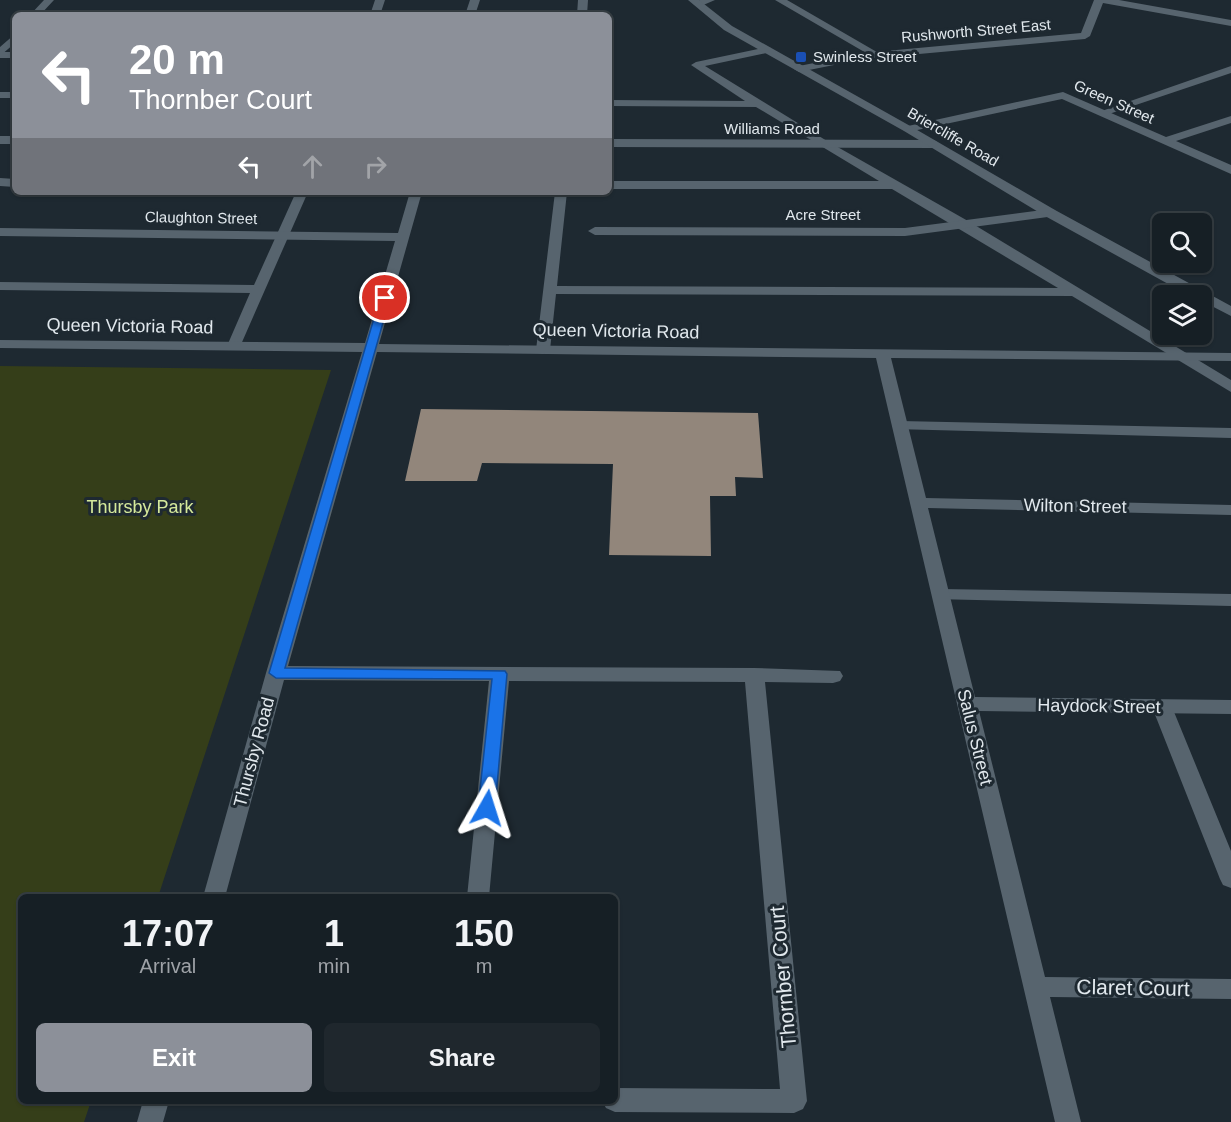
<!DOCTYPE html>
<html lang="en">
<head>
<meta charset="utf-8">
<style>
  body { margin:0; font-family:Helvetica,sans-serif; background:#1f272d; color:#f1f3f6; height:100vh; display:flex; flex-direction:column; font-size:22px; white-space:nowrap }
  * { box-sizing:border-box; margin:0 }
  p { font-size:20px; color:#9ea2a7 }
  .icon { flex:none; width:33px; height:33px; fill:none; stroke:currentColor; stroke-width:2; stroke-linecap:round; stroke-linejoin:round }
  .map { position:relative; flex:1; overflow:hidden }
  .sheet { position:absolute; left:18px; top:894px; width:600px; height:210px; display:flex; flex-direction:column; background:#161f25; border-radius:9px; box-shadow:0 2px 4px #0004,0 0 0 2px #353d42 }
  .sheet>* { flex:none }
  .guide { position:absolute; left:12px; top:12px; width:600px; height:183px; border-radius:9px; box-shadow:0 2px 4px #0004,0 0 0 2px #353d42; background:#8c9099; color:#fff; overflow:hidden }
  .fabs { position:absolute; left:1152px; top:213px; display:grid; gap:12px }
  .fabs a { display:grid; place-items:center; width:60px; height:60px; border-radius:9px; background:#161f25; box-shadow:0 2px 4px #0004,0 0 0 2px #353d42; font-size:30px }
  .pin { position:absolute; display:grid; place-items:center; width:51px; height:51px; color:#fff; margin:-26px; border:3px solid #fff; border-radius:50%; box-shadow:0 2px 6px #0007 }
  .me { position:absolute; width:66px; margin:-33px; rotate:6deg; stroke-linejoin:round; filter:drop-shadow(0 0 4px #0008) }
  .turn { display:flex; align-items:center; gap:21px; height:126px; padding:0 18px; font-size:27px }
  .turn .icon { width:78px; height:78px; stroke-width:2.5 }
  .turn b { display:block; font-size:42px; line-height:51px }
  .lanes { display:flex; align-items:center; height:57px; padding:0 18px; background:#0003; justify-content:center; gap:30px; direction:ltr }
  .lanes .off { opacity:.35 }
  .eta { display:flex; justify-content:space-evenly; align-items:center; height:102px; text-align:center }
  .eta b { font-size:36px; font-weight:700; line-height:42px }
  .primary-button { display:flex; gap:12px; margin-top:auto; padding:12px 18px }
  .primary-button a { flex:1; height:69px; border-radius:9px; background:#8c9099; color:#fff; font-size:24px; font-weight:700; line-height:69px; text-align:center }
  .primary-button a+a { background:#1f272d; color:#f1f3f6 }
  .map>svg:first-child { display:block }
  .green { fill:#353e19 }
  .building { fill:#92867b }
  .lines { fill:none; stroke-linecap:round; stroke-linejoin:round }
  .lane { fill:#57646e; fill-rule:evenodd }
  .street { fill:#57646e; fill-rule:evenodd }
  .secondary { fill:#57646e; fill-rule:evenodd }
  .route { fill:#1a73e8; stroke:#114b97; stroke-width:1.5 }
  .transit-dot { fill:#1a4fb4; stroke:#1e2931; stroke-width:2 }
  .labels { text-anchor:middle; stroke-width:6; stroke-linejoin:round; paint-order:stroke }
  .far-street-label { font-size:15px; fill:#e1e8ed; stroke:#1e2931 }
  .far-poi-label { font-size:15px; fill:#e1e8ed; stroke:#1e2931; text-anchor:start }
  .street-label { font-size:18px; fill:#e1e8ed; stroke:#1e2931 }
  .park-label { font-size:18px; fill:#d5e99b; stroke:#1e2931 }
  .near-street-label { font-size:21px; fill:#e1e8ed; stroke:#1e2931 }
</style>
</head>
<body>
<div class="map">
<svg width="1231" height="1122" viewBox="0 0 1231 1122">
  <rect width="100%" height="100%" fill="#1e2931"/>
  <path class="green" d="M 0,366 L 331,370 L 158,897 L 21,897 L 21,1101 L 91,1101 L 84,1122 L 0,1122 Z"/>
  <path class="building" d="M 421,409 L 758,413 L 763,478 L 735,477 L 736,496 L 710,496 L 711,556 L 609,555 L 613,464 L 482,463 L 477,481 L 405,481 Z"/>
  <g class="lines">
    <path class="lane" d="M 44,0 L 54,0 L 40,15 L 30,15 Z
      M 375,0 L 385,0 L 380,15 L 370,15 Z
      M 578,0 L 588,0 L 587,15 L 577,15 Z
      M 775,0 L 787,0 L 882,55 L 873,57 Z
      M 15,34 L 15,43 L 0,56 L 0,47 Z
      M 767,47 L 771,48 L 771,52 L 705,66 L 827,141 L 968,221 L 1231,380 L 1231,392 L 1072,296 L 556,294 L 550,350 L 543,354 L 538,353 L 536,350 L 555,192 L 567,192 L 557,286 L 1058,288 L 892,189 L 609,189 L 609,181 L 879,181 L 756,107 L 609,106 L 609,100 L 745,101 L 691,65 L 696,62 Z
      M 1231,66 L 1231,73 L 1106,115 L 1102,116 L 1096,113 Z
      M 0,92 L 15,92 L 15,98 L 0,98 Z
      M 0,178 L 15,179 L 15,187 L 0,186 Z
      M 296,192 L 308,192 L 239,349 L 234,350 L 227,346 L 250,293 L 0,290 L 0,282 L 254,285 Z
      M 900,421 L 1231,428 L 1231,438 L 894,429 L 892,426 Z
      M 941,589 L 1231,594 L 1231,606 L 934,599 L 932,595 L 934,591 Z
      M 1162,700 L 1169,702 L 1172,707 L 1231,851 L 1231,888 L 1223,885 L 1220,879 L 1152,707 L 1155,702 Z"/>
    <path class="street" d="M 470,0 L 480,0 L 475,15 L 465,15 Z
      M 700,0 L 715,0 L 701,6 L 695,6 L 695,2 Z
      M 1094,0 L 1119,0 L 1231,20 L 1231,26 L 1103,3 L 1090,36 L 1085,39 L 864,59 L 799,72 L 794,69 L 799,66 L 864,53 L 1081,33 Z
      M 0,52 L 15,52 L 15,58 L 0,58 Z
      M 1063,92 L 1166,137 L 1231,116 L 1231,123 L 1176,141 L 1231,165 L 1231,174 L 1062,99 L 908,132 L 902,129 L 908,126 Z
      M 0,136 L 15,136 L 15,144 L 0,144 Z
      M 609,139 L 934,140 L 940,144 L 934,148 L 609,147 Z
      M 410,192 L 422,192 L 379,344 L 1231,353 L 1231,361 L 891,358 L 926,498 L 1231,505 L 1231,515 L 928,508 L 975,697 L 1231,700 L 1231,714 L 979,711 L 1045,977 L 1231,979 L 1231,999 L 1050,997 L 1081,1122 L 1055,1122 L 876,358 L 377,352 L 288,666 L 754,668 L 840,671 L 843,676 L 840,681 L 833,683 L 765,682 L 807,1101 L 803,1109 L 794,1113 L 615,1112 L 606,1108 L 602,1101 L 615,1101 L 615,1088 L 780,1089 L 745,682 L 509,681 L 489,897 L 467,897 L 489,681 L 284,680 L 225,897 L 203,897 L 266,673 L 362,352 L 0,348 L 0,340 L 365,343 L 395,241 L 0,236 L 0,228 L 398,233 Z
      M 1050,209 L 1055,210 L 1056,213 L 1055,216 L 905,236 L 595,235 L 588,231 L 595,227 L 905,228 Z
      M 143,1101 L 169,1101 L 163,1122 L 137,1122 Z"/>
    <path class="secondary" d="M 688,0 L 699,0 L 732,26 L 912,127 L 1055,210 L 1231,306 L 1231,316 L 1202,301 L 1202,296 L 1190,296 L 1045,216 L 904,131 L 724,30 Z"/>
  </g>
  <path class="route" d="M 385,294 L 390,298 L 285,668 L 505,671 L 507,674 L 495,808 L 492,812 L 481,812 L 478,808 L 492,679 L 276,678 L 269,673 L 380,298 Z"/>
  <rect class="transit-dot" x="795" y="51" width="12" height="12" rx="3"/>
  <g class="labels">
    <g class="far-street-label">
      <text transform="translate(976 31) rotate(-5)" y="5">Rushworth Street East</text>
      <text transform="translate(1114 102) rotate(24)" y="5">Green Street</text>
      <text x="772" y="134">Williams Road</text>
      <text transform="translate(953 137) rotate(30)" y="5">Briercliffe Road</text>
      <text x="823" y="220">Acre Street</text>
      <text transform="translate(201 218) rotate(1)" y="5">Claughton Street</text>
    </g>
    <g class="far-poi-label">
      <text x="813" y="62">Swinless Street</text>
    </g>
    <g class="street-label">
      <text transform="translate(130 326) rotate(1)" y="6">Queen Victoria Road</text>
      <text transform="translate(616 331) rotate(1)" y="6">Queen Victoria Road</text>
      <text transform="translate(1075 506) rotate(1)" y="6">Wilton Street</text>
      <text transform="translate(1099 706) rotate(1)" y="6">Haydock Street</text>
      <text transform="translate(975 737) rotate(76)" y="6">Salus Street</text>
      <text transform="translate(254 752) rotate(-75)" y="6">Thursby Road</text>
    </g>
    <g class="park-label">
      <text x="140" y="513">Thursby Park</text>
    </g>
    <g class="near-street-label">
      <text transform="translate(783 977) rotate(-95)" y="7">Thornber Court</text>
      <text transform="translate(1133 988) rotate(1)" y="7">Claret Court</text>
    </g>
  </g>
</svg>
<div class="fabs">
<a><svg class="icon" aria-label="search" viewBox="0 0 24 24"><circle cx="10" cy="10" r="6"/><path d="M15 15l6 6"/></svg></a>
<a><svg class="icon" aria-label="layers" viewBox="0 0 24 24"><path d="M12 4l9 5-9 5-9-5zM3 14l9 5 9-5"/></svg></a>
</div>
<div class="pin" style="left:385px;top:298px;background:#d93025"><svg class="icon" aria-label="arrive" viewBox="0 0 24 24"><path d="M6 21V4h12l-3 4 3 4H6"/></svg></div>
<svg class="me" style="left:487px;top:808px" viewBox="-20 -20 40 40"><path d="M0-17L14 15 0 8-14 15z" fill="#1a73e8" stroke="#fff" stroke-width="4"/></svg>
<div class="guide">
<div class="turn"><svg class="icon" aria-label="left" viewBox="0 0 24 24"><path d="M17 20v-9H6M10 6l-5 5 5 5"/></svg><div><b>20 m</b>Thornber Court</div></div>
<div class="lanes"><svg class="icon" aria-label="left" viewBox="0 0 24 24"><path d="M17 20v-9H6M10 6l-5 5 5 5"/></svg><svg class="icon off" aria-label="ahead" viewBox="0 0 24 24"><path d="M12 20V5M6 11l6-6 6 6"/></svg><svg class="icon off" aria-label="right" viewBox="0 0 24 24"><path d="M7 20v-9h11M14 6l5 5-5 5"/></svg></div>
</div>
<section class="sheet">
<div class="eta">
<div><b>17:07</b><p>Arrival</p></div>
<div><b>1</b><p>min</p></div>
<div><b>150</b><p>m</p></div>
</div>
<div class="primary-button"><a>Exit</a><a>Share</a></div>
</section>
</div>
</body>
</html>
